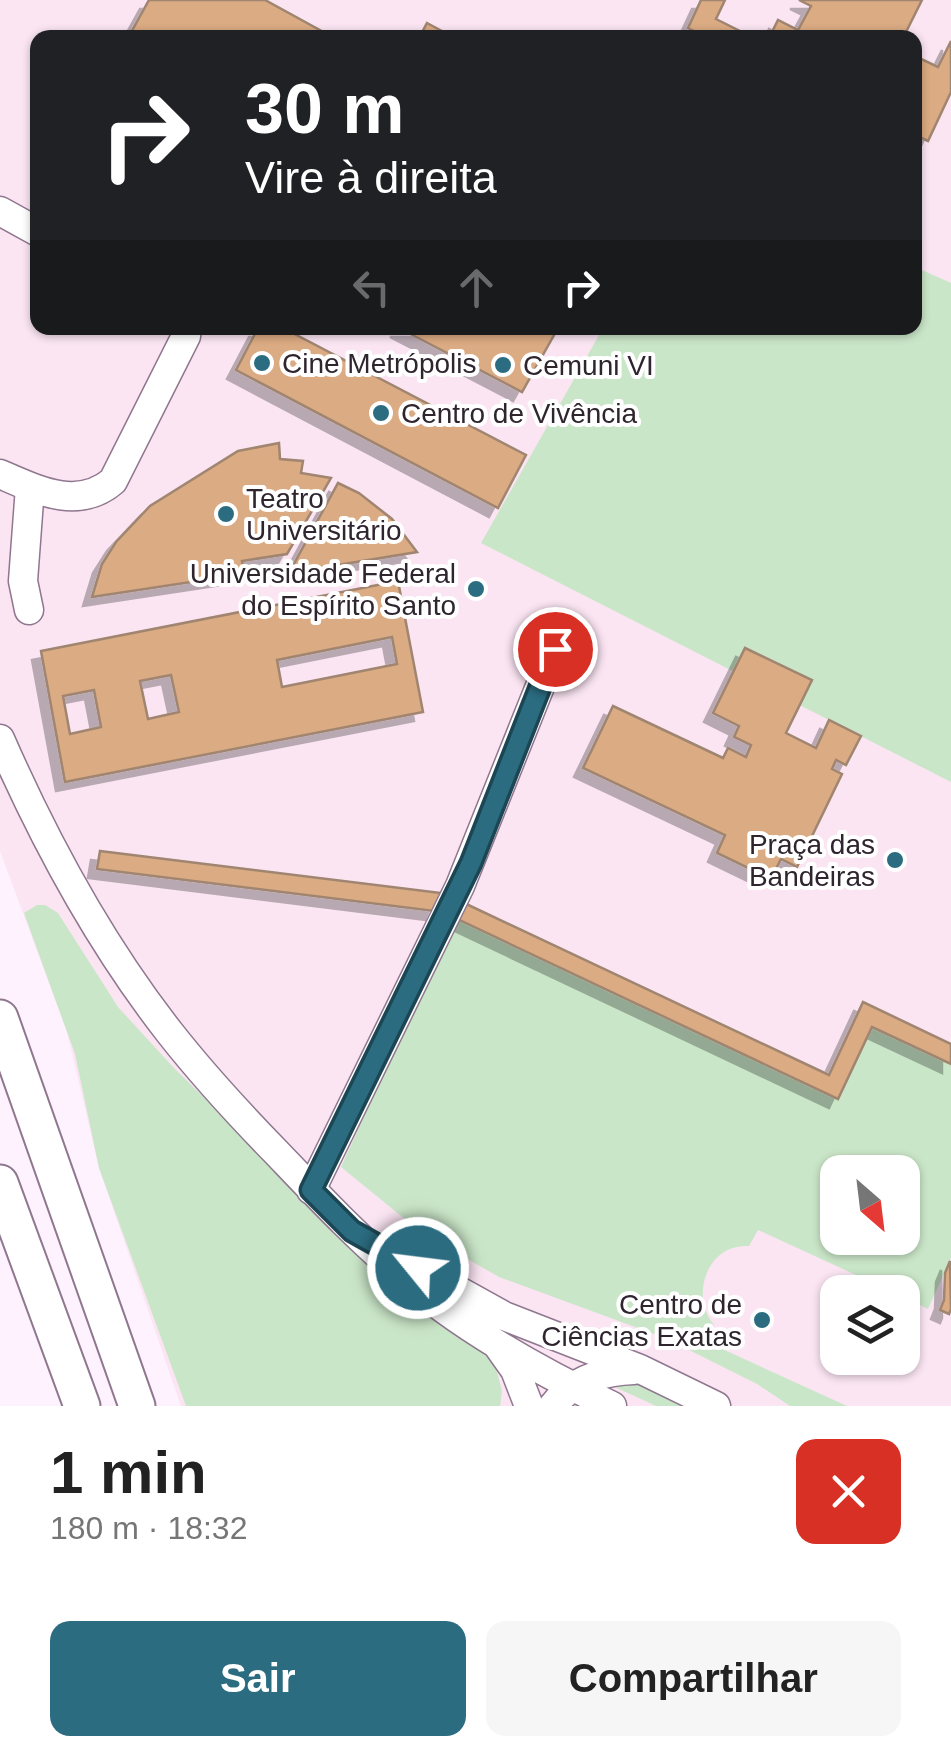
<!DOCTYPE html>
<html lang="pt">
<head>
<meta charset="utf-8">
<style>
  body { margin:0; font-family:Helvetica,sans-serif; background:#f6f6f6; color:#222; height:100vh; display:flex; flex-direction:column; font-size:38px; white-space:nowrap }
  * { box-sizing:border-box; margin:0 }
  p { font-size:32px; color:#767676 }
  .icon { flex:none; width:55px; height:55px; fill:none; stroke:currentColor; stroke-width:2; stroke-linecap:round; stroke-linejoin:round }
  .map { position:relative; height:1406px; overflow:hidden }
  .side { display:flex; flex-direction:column; background:#fff; flex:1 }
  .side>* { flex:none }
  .guide { position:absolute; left:30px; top:30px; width:892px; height:305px; border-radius:20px; box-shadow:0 2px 8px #0004; background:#202124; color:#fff; overflow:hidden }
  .needle { width:65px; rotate:152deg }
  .fabs { position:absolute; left:820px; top:1155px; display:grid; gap:20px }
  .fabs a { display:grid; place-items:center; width:100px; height:100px; border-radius:20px; background:#fff; box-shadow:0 2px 8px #0004; font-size:50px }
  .pin { position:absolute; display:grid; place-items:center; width:85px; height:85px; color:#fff; margin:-42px; border:5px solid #fff; border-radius:50%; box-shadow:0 2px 10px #0007 }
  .me { position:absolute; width:110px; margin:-55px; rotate:299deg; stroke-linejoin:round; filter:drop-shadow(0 0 8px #0008) }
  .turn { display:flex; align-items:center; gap:35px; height:210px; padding:0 50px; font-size:45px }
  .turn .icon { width:130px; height:130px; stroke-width:2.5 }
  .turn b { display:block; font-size:70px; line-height:85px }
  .lanes { display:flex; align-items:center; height:95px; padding:0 50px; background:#0003; justify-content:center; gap:50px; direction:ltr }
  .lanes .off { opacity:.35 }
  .round { display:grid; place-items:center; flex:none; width:105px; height:105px; border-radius:20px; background:#f6f6f6 }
  .head { display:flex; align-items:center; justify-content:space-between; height:170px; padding:0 50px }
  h1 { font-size:60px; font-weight:700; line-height:75px }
  .button { display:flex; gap:20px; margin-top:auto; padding:20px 50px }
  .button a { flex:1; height:115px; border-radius:20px; background:#2b6c80; color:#fff; font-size:40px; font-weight:700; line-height:115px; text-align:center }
  .button a+a { background:#f6f6f6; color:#222 }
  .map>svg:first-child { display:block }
  .education { fill:#fbe5f3; fill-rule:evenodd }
  .green { fill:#cae6c8; fill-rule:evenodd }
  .building { fill:#dbab83; stroke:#a08570; stroke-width:2.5; fill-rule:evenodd; filter:url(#shadow) }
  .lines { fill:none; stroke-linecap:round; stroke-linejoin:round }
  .minor-casing { stroke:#8f778f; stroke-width:31 }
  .major-casing { stroke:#8f778f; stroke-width:39 }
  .minor { stroke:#fff; stroke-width:28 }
  .major { stroke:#fff; stroke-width:35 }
  .route-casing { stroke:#1c4653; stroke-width:25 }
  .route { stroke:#2b6c80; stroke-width:18 }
  .poi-dot { fill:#2b6c80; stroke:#fff; stroke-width:4 }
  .labels { text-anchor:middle; stroke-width:8; stroke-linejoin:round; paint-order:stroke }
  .poi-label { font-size:28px; fill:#2f252f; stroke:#fff; text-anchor:start }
</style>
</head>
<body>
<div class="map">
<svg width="951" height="1406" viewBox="0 0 951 1406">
  <defs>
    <filter id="shadow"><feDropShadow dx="-9" dy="9" stdDeviation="0" flood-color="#0004"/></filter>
  </defs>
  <rect width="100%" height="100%" fill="#fdf2fd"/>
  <path class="education" d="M 0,0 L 951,0 L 951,1406 L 181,1406 L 99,1168 L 67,1032 L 0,851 ZM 38,38 L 915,38 L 915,328 L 38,328 ZM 838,1172 L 902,1172 L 902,1238 L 838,1238 ZM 838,1292 L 902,1292 L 902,1358 L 838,1358 Z"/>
  <path class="green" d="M 915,267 L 951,283 L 951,782 L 481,543 L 603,328 L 915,328 Z
    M 37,905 L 45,905 L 58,913 L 118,1007 L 174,1068 L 327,1218 L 461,1321 L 495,1364 L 502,1391 L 500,1406 L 186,1406 L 99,1168 L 75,1054 L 24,913 Z
    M 455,918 L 837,1098 L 872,1027 L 951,1064 L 951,1258 L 928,1309 L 903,1297 L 902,1292 L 893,1292 L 758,1230 L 749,1246 C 708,1243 689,1295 714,1325 L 707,1342 L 847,1406 L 790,1406 L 757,1384 L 665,1338 L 499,1277 L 422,1233 L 341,1167 ZM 838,1172 L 902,1172 L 902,1238 L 838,1238 Z
    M 632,1379 L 692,1406 L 656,1406 L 606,1383 Z"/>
  <path class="building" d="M 149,0 L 265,0 L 327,34 L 325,38 L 128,38 Z
    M 701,0 L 725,0 L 716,19 L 754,38 L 708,38 L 688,28 Z
    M 799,0 L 922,0 L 903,38 L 769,38 L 778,20 L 798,30 L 811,6 Z
    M 427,23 L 455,38 L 419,38 Z
    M 951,41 L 951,92 L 928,141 L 915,135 L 915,56 L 938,67 Z
    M 258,328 L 283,328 L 526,455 L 498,508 L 236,370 Z
    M 399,328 L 558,328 L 522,392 Z
    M 279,443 L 280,459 L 303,461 L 301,473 L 331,478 L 287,554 L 242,561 L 244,574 L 92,597 L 102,564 L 116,542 L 150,506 L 238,451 Z
    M 338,483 L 359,493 L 392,519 L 417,552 L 289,573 Z
    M 398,581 L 423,712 L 65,782 L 41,651 ZM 392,637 L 397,664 L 282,687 L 277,660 ZM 171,675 L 179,712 L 148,719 L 140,681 ZM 94,690 L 101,727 L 70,734 L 63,696 Z
    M 745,648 L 812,680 L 786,733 L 816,748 L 829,720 L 861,736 L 846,765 L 836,760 L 832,769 L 842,774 L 797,867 L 781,859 L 771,879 L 717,853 L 725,835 L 583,768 L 613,706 L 723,758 L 728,748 L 746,757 L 751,745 L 734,737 L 739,726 L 713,713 Z
    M 100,851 L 441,893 L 434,911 L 97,869 Z
    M 462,902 L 829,1075 L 863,1002 L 951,1044 L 951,1064 L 872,1027 L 838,1099 L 455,918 Z
    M 950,1261 L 951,1309 L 949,1314 L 940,1310 L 944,1300 L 945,1273 Z"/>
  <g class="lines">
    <defs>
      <path id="minor" d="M 0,211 L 38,232
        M 0,474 C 37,490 78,511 113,481 L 186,336 L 187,328
        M 29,610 L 23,581 L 30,487
        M 0,739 C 45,842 101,945 170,1033 C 203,1075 239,1114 276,1152 C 318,1196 359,1240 406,1279 C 466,1331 541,1372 612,1406
        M 311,1190 L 460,886 L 555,649
        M 423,1271 L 504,1316 L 640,1369 L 716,1406
        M 498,1346 L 515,1370 L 529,1406
        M 553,1406 C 572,1380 603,1371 634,1370"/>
      <path id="major" d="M 0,1018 L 137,1406
        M 0,1183 L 82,1406"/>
    </defs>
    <use href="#minor" class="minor-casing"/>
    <use href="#major" class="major-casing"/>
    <use href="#minor" class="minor"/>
    <use href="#major" class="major"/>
  </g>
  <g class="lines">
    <defs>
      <path id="route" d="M 418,1268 L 352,1231 L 311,1190 L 471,863 L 555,649"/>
    </defs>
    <use href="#route" class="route-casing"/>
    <use href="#route" class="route"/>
  </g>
  <g class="poi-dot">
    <circle cx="262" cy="363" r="10"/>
    <circle cx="503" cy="365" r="10"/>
    <circle cx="381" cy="413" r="10"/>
    <circle cx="226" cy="514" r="10"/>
    <circle cx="476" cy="589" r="10"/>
    <circle cx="895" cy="860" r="10"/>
    <circle cx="762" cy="1320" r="10"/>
  </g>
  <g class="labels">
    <g class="poi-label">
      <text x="282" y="373">Cine Metrópolis</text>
      <text x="523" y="375">Cemuni VI</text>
      <text x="401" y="423">Centro de Vivência</text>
      <text x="246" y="508">Teatro<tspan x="246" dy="32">Universitário</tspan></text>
      <text x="456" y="583" text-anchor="end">Universidade Federal<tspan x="456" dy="32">do Espírito Santo</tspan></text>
      <text x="875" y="854" text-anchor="end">Praça das<tspan x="875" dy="32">Bandeiras</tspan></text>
      <text x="742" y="1314" text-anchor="end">Centro de<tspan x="742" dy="32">Ciências Exatas</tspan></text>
    </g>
  </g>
</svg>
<div class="fabs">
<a><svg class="needle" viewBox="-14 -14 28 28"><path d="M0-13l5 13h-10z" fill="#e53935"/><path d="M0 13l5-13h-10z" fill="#767676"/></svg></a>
<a><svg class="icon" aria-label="layers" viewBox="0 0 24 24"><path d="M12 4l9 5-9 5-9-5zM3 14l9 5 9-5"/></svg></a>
</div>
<div class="pin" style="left:555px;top:649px;background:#d93025"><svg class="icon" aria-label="arrive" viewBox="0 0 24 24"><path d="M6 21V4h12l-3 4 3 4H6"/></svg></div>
<svg class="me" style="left:418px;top:1268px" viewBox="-20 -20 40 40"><circle r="17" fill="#2b6c80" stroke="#fff" stroke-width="3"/><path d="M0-11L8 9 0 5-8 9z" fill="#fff"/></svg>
<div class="guide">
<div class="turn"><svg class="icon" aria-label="right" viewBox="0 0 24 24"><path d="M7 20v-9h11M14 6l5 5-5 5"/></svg><div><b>30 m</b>Vire à direita</div></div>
<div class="lanes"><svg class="icon off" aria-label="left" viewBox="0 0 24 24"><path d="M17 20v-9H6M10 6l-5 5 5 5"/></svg><svg class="icon off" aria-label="ahead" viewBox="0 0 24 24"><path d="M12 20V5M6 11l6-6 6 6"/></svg><svg class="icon" aria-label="right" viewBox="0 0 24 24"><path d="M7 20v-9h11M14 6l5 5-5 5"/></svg></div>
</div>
</div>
<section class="side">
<div class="head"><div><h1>1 min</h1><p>180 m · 18:32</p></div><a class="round" style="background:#d93025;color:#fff"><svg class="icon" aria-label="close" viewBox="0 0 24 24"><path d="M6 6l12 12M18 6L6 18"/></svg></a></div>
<div class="button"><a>Sair</a><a>Compartilhar</a></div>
</section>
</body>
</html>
